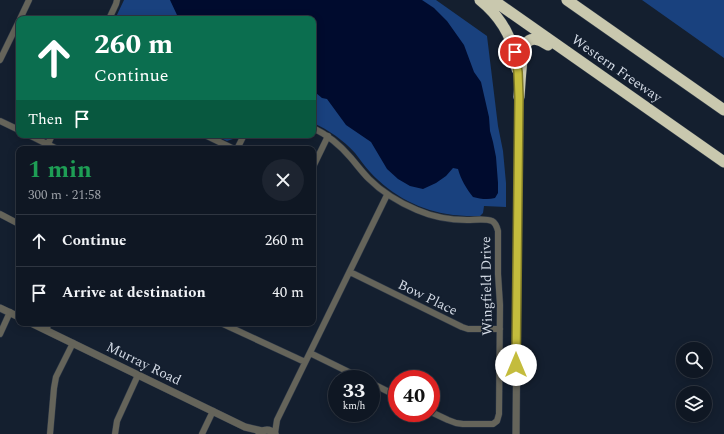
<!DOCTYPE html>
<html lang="en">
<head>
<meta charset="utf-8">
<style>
  body { margin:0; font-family:Spectral,serif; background:#1d2430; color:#f1f3f6; height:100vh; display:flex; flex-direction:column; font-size:15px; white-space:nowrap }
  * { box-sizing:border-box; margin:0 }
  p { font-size:13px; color:#9b9fa6 }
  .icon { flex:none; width:22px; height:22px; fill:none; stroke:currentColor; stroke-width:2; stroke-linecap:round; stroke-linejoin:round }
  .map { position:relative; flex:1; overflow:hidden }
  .drawer { position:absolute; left:16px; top:146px; width:300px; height:180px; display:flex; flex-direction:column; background:#0f1723; border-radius:8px; box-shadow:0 2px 10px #0003,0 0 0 1px #2f3641 }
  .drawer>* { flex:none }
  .hud { position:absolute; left:16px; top:16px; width:300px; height:122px; border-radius:8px; box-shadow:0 2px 10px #0003,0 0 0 1px #2f3641; background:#0b6e4f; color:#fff; overflow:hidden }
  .buttons { position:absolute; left:676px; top:342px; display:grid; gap:8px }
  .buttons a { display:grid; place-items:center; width:36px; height:36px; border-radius:50%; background:#0f1723; box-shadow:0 2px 10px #0003,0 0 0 1px #2f3641; font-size:20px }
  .speed { position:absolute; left:328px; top:370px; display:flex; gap:8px; font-size:20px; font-weight:700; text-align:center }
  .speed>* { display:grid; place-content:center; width:52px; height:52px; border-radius:50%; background:#0f1723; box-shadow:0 2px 10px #0003,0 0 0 1px #2f3641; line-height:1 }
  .speed small { font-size:10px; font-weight:400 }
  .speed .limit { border:6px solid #d22; background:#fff; color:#111 }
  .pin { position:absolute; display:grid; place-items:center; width:34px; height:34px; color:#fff; margin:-17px; border:2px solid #fff; border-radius:50%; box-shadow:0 1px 4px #0007 }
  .me { position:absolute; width:44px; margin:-22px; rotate:0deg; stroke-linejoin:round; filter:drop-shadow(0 0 3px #0008) }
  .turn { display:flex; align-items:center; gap:14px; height:84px; padding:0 12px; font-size:18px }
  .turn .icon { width:52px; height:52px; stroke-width:2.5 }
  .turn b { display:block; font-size:28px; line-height:34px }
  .then { display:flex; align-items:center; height:38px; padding:0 12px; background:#0003; gap:8px; font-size:15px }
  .round { display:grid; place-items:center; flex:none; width:42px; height:42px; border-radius:21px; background:#1d2430 }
  .head { display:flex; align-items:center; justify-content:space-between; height:68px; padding:0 12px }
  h1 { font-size:24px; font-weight:700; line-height:30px; color:#1e9e55 }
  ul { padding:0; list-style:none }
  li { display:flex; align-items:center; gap:12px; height:52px; padding:0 12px; border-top:1px solid #2f3641 }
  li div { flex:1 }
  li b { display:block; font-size:15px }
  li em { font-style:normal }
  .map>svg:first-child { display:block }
  .green { fill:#19417e }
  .water { fill:#000b2e }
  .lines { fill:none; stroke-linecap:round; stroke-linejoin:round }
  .minor-casing { stroke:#2f3948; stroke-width:7 }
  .tertiary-casing { stroke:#2f3948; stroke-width:8 }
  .motorway-casing { stroke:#2f3948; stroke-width:12 }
  .minor { stroke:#65645a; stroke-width:6 }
  .tertiary { stroke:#65645a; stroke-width:7 }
  .motorway { stroke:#c9c8ae; stroke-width:11 }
  .route-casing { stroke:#7f7a28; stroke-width:10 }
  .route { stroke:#c4bc3d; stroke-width:7 }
  .labels { text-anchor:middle; stroke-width:3; stroke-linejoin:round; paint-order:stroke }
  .street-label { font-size:14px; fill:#d3dae5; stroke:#141f2f }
</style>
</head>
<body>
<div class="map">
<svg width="724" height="434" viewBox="0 0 724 434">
  <rect width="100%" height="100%" fill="#141f2f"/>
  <path class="green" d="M 124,0 L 436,0 L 487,36 L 498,126 L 503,151 L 506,183 L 506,207 L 484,206 L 483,213 L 480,216 C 471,216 462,216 453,215 C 421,211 392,196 370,172 C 364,166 360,159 355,153 C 343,140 329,130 313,123 L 313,19 L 115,19 Z
    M 642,0 L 724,0 L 724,58 Z
    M 214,135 L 237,135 L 236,138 L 227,141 Z"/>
  <path class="water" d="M 170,0 L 422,0 L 434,8 L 447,21 L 464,45 L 474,72 L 481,82 L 489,117 L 490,131 L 493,142 L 496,157 L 498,183 L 498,193 L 495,198 C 488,200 480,199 473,197 C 466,188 461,180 458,169 L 453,168 L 446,176 L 436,183 L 423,189 L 410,186 L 398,179 L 387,169 L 371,142 L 346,125 L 327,99 L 322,98 L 316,93 L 313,93 L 313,19 L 180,19 L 177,15 Z"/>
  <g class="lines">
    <defs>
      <path id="minor" d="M 20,19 L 29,0
        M 109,19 L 116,4 L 117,0
        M 0,60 L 19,21
        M 0,121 L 19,130
        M 313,128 C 328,135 340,145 351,158 C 357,165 362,172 369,179 C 383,193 398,202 417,210 C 433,217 450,220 467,220 C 475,220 485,218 492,221 C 496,223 497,227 498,231 L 498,274 L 500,305 L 499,414 L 497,421 L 493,424 L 463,424 L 456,423 L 448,420 L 431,412
        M 29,135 L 57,149
        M 205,135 L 234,149
        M 48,144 L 52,135
        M 237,149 L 244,135
        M 313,167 L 328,136
        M 0,214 L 19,224
        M 350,272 L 462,327 L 468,329 L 500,329
        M 221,323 L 305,362
        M 46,330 L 49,323
        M 0,334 L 10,312
        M 310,353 L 363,379
        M 371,383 L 397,396
        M 275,433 L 277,420 L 387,195
        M 50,434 L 54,388 L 56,377 L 73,343
        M 115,434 L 117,421 L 138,375
        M 202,434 L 213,411"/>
      <path id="tertiary" d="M 0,308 L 19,317
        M 31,323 L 245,427 L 262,431
        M 259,433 C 265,429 270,429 275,434
        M 516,434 L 519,97"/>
      <path id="motorway" d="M 480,0 C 501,17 515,41 517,69
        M 493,0 L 724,162
        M 567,0 L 724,110
        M 519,97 C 520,87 521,51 526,44 C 531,35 542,41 548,45"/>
    </defs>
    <use href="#minor" class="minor-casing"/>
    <use href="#tertiary" class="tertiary-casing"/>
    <use href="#motorway" class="motorway-casing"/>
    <use href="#minor" class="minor"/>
    <use href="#tertiary" class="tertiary"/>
    <use href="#motorway" class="motorway"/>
  </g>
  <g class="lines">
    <defs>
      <path id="route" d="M 515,52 L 518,72 L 519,97 L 516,365"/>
    </defs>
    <use href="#route" class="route-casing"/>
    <use href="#route" class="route"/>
  </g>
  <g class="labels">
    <g class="street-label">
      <text transform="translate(617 68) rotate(35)" y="5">Western Freeway</text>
      <text transform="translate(486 286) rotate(-91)" y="5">Wingfield Drive</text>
      <text transform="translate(428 297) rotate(26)" y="5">Bow Place</text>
      <text transform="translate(144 363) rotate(26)" y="5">Murray Road</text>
    </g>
  </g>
</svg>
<div class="buttons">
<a><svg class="icon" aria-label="search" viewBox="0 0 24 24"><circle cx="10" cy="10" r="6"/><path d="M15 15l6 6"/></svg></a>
<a><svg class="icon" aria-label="layers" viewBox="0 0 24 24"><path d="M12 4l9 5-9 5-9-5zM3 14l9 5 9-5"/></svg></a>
</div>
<div class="speed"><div>33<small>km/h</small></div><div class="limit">40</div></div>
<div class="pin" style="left:515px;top:52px;background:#d93025"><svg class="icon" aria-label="arrive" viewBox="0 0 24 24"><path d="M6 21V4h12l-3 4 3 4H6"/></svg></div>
<svg class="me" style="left:516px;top:365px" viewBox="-20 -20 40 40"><circle r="19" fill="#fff"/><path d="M0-13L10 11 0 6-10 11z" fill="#c4bc3d"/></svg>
<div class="hud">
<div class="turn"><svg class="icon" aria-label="ahead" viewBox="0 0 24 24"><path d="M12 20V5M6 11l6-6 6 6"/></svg><div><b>260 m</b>Continue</div></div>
<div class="then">Then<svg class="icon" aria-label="arrive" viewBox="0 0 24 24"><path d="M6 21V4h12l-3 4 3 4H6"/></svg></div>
</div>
<section class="drawer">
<div class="head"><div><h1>1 min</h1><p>300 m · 21:58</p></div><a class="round"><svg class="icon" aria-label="close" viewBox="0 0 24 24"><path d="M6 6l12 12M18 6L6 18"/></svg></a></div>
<ul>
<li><svg class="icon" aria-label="ahead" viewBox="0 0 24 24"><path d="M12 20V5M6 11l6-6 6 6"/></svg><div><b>Continue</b></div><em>260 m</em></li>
<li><svg class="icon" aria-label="arrive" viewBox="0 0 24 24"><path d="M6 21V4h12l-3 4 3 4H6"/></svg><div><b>Arrive at destination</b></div><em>40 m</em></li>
</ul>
</section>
</div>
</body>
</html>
